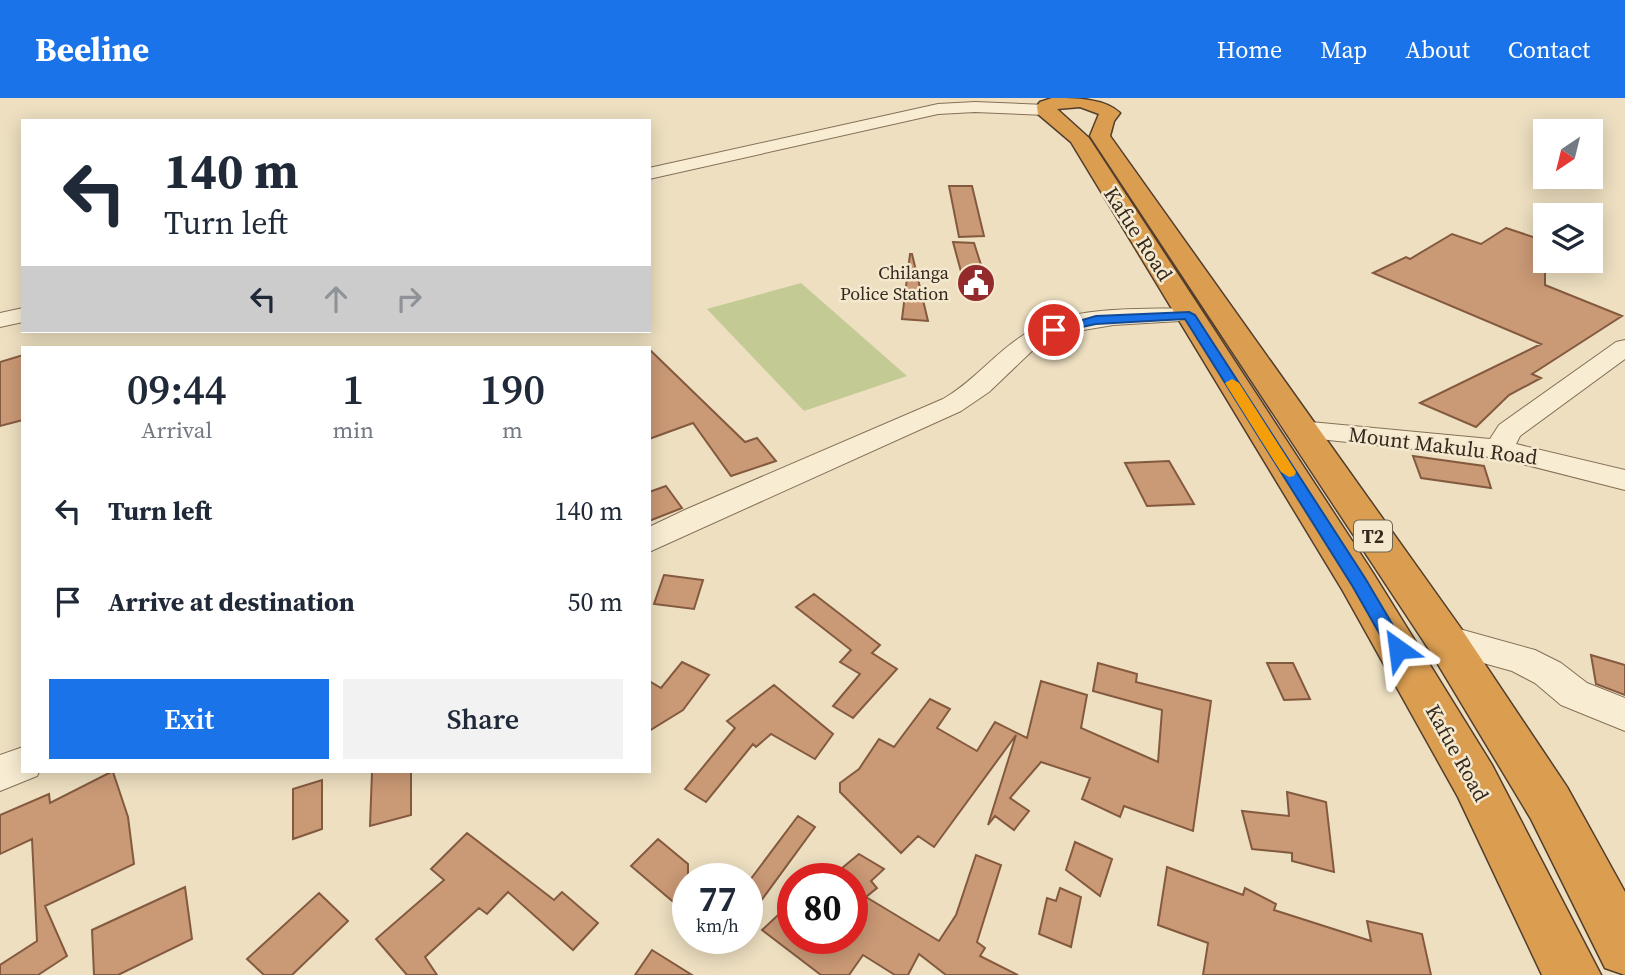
<!DOCTYPE html>
<html lang="en">
<head>
<meta charset="utf-8">
<style>
  body { margin:0; font-family:"Source Serif 4",serif; background:#f2f2f3; color:#1f2937; height:100vh; display:flex; flex-direction:column; font-size:26px; white-space:nowrap }
  * { box-sizing:border-box; margin:0 }
  p { font-size:23px; color:#747a83 }
  .icon { flex:none; width:38px; height:38px; fill:none; stroke:currentColor; stroke-width:2; stroke-linecap:round; stroke-linejoin:round }
  .map { position:relative; flex:1; overflow:hidden }
  .details { position:absolute; left:21px; top:248px; width:630px; height:427px; display:flex; flex-direction:column; background:#fff; border-radius:0px; box-shadow:0 4px 18px #0003 }
  .details>* { flex:none }
  .top-card { position:absolute; left:21px; top:21px; width:630px; height:214px; border-radius:0px; box-shadow:0 4px 18px #0003; background:#fff; color:#1f2937; overflow:hidden }
  .needle { width:46px; rotate:215deg }
  .controls { position:absolute; left:1533px; top:21px; display:grid; gap:14px }
  .controls a { display:grid; place-items:center; width:70px; height:70px; border-radius:0px; background:#fff; box-shadow:0 4px 18px #0003; font-size:35px }
  .speed { position:absolute; left:672px; top:765px; display:flex; gap:14px; font-size:35px; font-weight:700; text-align:center }
  .speed>* { display:grid; place-content:center; width:91px; height:91px; border-radius:50%; background:#fff; box-shadow:0 4px 18px #0003; line-height:1 }
  .speed small { font-size:18px; font-weight:400 }
  .speed .limit { border:10px solid #d22; background:#fff; color:#111 }
  .pin { position:absolute; display:grid; place-items:center; width:60px; height:60px; color:#fff; margin:-30px; border:4px solid #fff; border-radius:50%; box-shadow:0 2px 7px #0007 }
  .me { position:absolute; width:77px; margin:-38px; rotate:329deg; stroke-linejoin:round; filter:drop-shadow(0 0 5px #0008) }
  .turn { display:flex; align-items:center; gap:24px; height:147px; padding:0 28px; font-size:32px }
  .turn .icon { width:91px; height:91px; stroke-width:2.5 }
  .turn b { display:block; font-size:49px; line-height:60px }
  .lanes { display:flex; align-items:center; height:66px; padding:0 28px; background:#0003; justify-content:center; gap:35px; direction:ltr }
  .lanes .off { opacity:.35 }
  .eta { display:flex; justify-content:space-evenly; align-items:center; height:119px; text-align:center }
  .eta b { font-size:42px; font-weight:600; line-height:49px }
  .button { display:flex; gap:14px; margin-top:auto; padding:14px 28px }
  .button a { flex:1; height:80px; border-radius:0px; background:#1a73e8; color:#fff; font-size:28px; font-weight:600; line-height:80px; text-align:center }
  .button a+a { background:#f2f2f3; color:#1f2937 }
  ul { padding:0; list-style:none }
  li { display:flex; align-items:center; gap:21px; height:91px; padding:0 28px }
  li div { flex:1 }
  li b { display:block; font-size:26px }
  li em { font-style:normal }
  header { display:flex; align-items:center; gap:42px; box-sizing:border-box; height:98px; padding:0 35px; background:#1a73e8; color:#fff }
  header strong { font-size:33px }
  nav { display:flex; gap:38px; margin-inline-start:auto; font-size:24px }
  .map>svg:first-child { display:block }
  .green { fill:#c4ca94 }
  .building { fill:#ca9976; stroke:#845a3f; stroke-width:2 }
  .lines { fill:none; stroke-linecap:round; stroke-linejoin:round }
  .street-casing { stroke:#857058; stroke-width:2 }
  .highway-casing { stroke:#533e2d; stroke-width:3 }
  .street { fill:#f8edd3; fill-rule:evenodd }
  .highway { fill:#db9e51; fill-rule:evenodd }
  .route { fill:#1a73e8; stroke:#114b97; stroke-width:2 }
  .slow { fill:#f59e0b }
  .labels { text-anchor:middle; stroke-width:5; stroke-linejoin:round; paint-order:stroke }
  .far-poi-label { font-size:18px; fill:#35281d; stroke:#f4e9cf; text-anchor:end }
  .shield { fill:#f4e9cf; stroke:#6e6252; stroke-width:2 }
  .shield-label { font-size:19px; font-weight:bold; fill:#35281d }
  .street-label { font-size:21px; fill:#35281d; stroke:#f4e9cf }
</style>
</head>
<body>
<header>
<strong>Beeline</strong>
<nav><a>Home</a><a>Map</a><a>About</a><a>Contact</a></nav>
</header>
<div class="map">
<svg width="1625" height="877" viewBox="0 0 1625 877">
  <rect width="100%" height="100%" fill="#eddfc0"/>
  <path class="green" d="M 801,185 L 907,278 L 804,313 L 707,211 Z"/>
  <path class="building" d="M 949,88 L 972,88 L 984,138 L 959,139 Z
    M 1506,130 L 1545,143 L 1545,187 L 1622,218 L 1532,276 L 1541,280 L 1509,297 L 1476,329 L 1420,305 L 1541,246 L 1373,175 L 1406,159 L 1410,161 L 1452,136 L 1481,146 Z
    M 953,144 L 974,145 L 989,192 L 966,192 Z
    M 910,156 L 912,156 L 928,223 L 902,221 Z
    M 649,251 L 745,344 L 757,340 L 776,363 L 731,378 L 693,325 L 649,341 Z
    M 23,257 L 23,322 L 0,328 L 0,264 Z
    M 1413,358 L 1484,368 L 1491,390 L 1421,380 Z
    M 1169,363 L 1194,406 L 1147,408 L 1125,365 Z
    M 666,388 L 682,410 L 649,423 L 649,394 Z
    M 664,477 L 703,482 L 694,511 L 654,506 Z
    M 814,496 L 880,547 L 872,555 L 897,571 L 853,620 L 833,608 L 860,576 L 840,564 L 851,552 L 796,509 Z
    M 1591,557 L 1625,567 L 1625,597 L 1596,586 Z
    M 682,564 L 709,577 L 683,612 L 649,633 L 649,583 L 661,590 Z
    M 1098,565 L 1137,576 L 1136,584 L 1211,603 L 1193,733 L 1124,708 L 1120,719 L 1082,701 L 1090,680 L 1041,664 L 1010,700 L 1029,713 L 1014,732 L 995,718 L 988,727 L 1016,637 L 934,749 L 918,738 L 901,755 L 840,694 L 840,685 L 859,671 L 879,641 L 894,649 L 930,601 L 950,611 L 937,630 L 977,653 L 995,624 L 1027,640 L 1041,583 L 1087,597 L 1081,630 L 1158,664 L 1162,612 L 1093,593 Z
    M 1267,565 L 1293,565 L 1310,601 L 1284,602 Z
    M 774,587 L 833,636 L 815,661 L 771,636 L 756,649 L 753,646 L 706,704 L 685,691 L 735,630 L 727,623 Z
    M 111,674 L 113,674 L 128,719 L 134,766 L 45,808 L 67,858 L 38,877 L 0,877 L 0,867 L 37,843 L 32,741 L 0,756 L 0,717 L 49,696 L 50,705 Z
    M 372,674 L 411,674 L 411,717 L 370,728 Z
    M 322,682 L 322,731 L 293,741 L 293,691 Z
    M 1287,694 L 1326,704 L 1334,774 L 1292,763 L 1292,755 L 1252,751 L 1242,713 L 1289,718 Z
    M 798,718 L 815,729 L 747,822 L 747,786 Z
    M 467,735 L 554,802 L 562,794 L 598,825 L 573,852 L 508,794 L 487,816 L 479,810 L 425,859 L 437,877 L 407,877 L 376,841 L 444,782 L 431,771 Z
    M 658,741 L 688,766 L 688,795 L 677,807 L 631,768 Z
    M 1075,744 L 1112,761 L 1100,798 L 1066,772 Z
    M 859,756 L 884,771 L 871,783 L 877,790 L 866,799 L 939,843 L 956,817 L 976,757 L 1001,767 L 977,844 L 985,850 L 980,858 L 1018,877 L 946,877 L 919,856 L 908,877 L 895,877 L 863,857 L 849,877 L 821,877 L 762,832 L 793,803 L 793,840 L 852,840 L 852,780 L 830,780 Z
    M 1167,769 L 1243,797 L 1245,790 L 1276,806 L 1274,812 L 1371,843 L 1367,823 L 1422,836 L 1431,877 L 1203,877 L 1208,845 L 1158,827 Z
    M 185,789 L 192,841 L 118,877 L 94,877 L 92,832 Z
    M 1060,790 L 1081,799 L 1071,849 L 1039,836 L 1047,800 L 1056,803 Z
    M 319,795 L 348,823 L 292,877 L 264,877 L 247,861 Z
    M 652,852 L 692,877 L 635,877 Z"/>
  <g class="lines">
    <defs>
      <path id="street" d="M 975,4 L 1046,7 L 1054,12 L 1046,17 L 975,14 L 938,16 L 649,81 L 649,70 L 938,6 Z
        M 23,210 L 23,224 L 0,229 L 0,215 Z
        M 1189,210 L 1197,212 L 1201,217 L 1197,222 L 1113,227 L 1066,235 L 1033,252 L 989,294 L 961,313 L 649,454 L 649,429 L 687,411 L 943,301 C 973,284 993,257 1022,238 C 1069,206 1135,212 1189,210 Z
        M 1625,242 L 1625,261 L 1520,338 L 1516,346 L 1625,372 L 1625,392 L 1499,360 L 1300,339 L 1290,337 L 1286,331 L 1290,325 L 1300,323 L 1490,341 L 1499,327 L 1616,244 Z
        M 1445,527 L 1535,552 L 1561,565 L 1587,585 L 1625,600 L 1625,633 L 1561,607 L 1535,585 L 1512,573 L 1433,551 L 1427,541 L 1433,531 Z
        M 23,649 L 23,674 L 39,674 L 37,678 L 0,693 L 0,657 Z"/>
      <path id="highway" d="M 1052,0 C 1075,0 1104,0 1120,15 L 1114,23 L 1110,38 L 1460,529 L 1567,689 L 1625,794 L 1625,877 L 1605,870 L 1531,721 L 1430,553 L 1090,38 L 1099,16 L 1080,9 L 1057,11 L 1089,40 L 1373,475 L 1492,667 L 1601,877 L 1542,877 L 1458,699 L 1343,493 L 1071,44 L 1038,16 L 1037,8 L 1040,4 Z"/>
    </defs>
    <use href="#street" class="street-casing"/>
    <use href="#highway" class="highway-casing"/>
    <use href="#street" class="street"/>
    <use href="#highway" class="highway"/>
  </g>
  <path class="route" d="M 1189,214 L 1195,217 L 1365,480 L 1407,551 L 1404,556 L 1391,556 L 1353,489 L 1185,221 L 1096,226 L 1054,235 L 1048,232 L 1096,218 Z"/>
  <path class="slow" d="M 1232,281 L 1239,285 L 1296,374 L 1294,378 L 1289,379 L 1281,374 L 1225,285 Z"/>
  <defs>
    <symbol id="civic-disc" viewBox="-11 -11 22 22"><circle r="9.5" fill="#932a2b" stroke="#f4e9cf"/><path d="M-.6-6.5H3V-4.5H.6V-3L4-1V1h2V6H-6V1h2V-1L-.6-3ZM-1.2 2.5V6h2.4V2.5Z" fill="#fff"/></symbol>
  </defs>
  <g fill-rule="evenodd">
    <use href="#civic-disc" x="954" y="163" width="44" height="44"/>
  </g>
  <g class="labels">
    <g class="far-poi-label">
      <text x="949" y="181">Chilanga<tspan x="949" dy="21">Police Station</tspan></text>
    </g>
    <rect class="shield" x="1354" y="422.5" width="38" height="31" rx="5"/>
    <g class="shield-label">
      <text x="1373" y="445">T2</text>
    </g>
    <g class="street-label">
      <text transform="translate(1138 136) rotate(57)" y="7">Kafue Road</text>
      <text transform="translate(1443 348) rotate(7)" y="7">Mount Makulu Road</text>
      <text transform="translate(1457 655) rotate(61)" y="7">Kafue Road</text>
    </g>
  </g>
</svg>
<div class="controls">
<a><svg class="needle" viewBox="-14 -14 28 28"><path d="M0-13l5 13h-10z" fill="#e53935"/><path d="M0 13l5-13h-10z" fill="#747a83"/></svg></a>
<a><svg class="icon" aria-label="layers" viewBox="0 0 24 24"><path d="M12 4l9 5-9 5-9-5zM3 14l9 5 9-5"/></svg></a>
</div>
<div class="speed"><div>77<small>km/h</small></div><div class="limit">80</div></div>
<div class="pin" style="left:1054px;top:232px;background:#d93025"><svg class="icon" aria-label="arrive" viewBox="0 0 24 24"><path d="M6 21V4h12l-3 4 3 4H6"/></svg></div>
<svg class="me" style="left:1398px;top:551px" viewBox="-20 -20 40 40"><path d="M0-17L14 15 0 8-14 15z" fill="#1a73e8" stroke="#fff" stroke-width="4"/></svg>
<div class="top-card">
<div class="turn"><svg class="icon" aria-label="left" viewBox="0 0 24 24"><path d="M17 20v-9H6M10 6l-5 5 5 5"/></svg><div><b>140 m</b>Turn left</div></div>
<div class="lanes"><svg class="icon" aria-label="left" viewBox="0 0 24 24"><path d="M17 20v-9H6M10 6l-5 5 5 5"/></svg><svg class="icon off" aria-label="ahead" viewBox="0 0 24 24"><path d="M12 20V5M6 11l6-6 6 6"/></svg><svg class="icon off" aria-label="right" viewBox="0 0 24 24"><path d="M7 20v-9h11M14 6l5 5-5 5"/></svg></div>
</div>
<section class="details">
<div class="eta">
<div><b>09:44</b><p>Arrival</p></div>
<div><b>1</b><p>min</p></div>
<div><b>190</b><p>m</p></div>
</div>
<ul>
<li><svg class="icon" aria-label="left" viewBox="0 0 24 24"><path d="M17 20v-9H6M10 6l-5 5 5 5"/></svg><div><b>Turn left</b></div><em>140 m</em></li>
<li><svg class="icon" aria-label="arrive" viewBox="0 0 24 24"><path d="M6 21V4h12l-3 4 3 4H6"/></svg><div><b>Arrive at destination</b></div><em>50 m</em></li>
</ul>
<div class="button"><a>Exit</a><a>Share</a></div>
</section>
</div>
</body>
</html>
